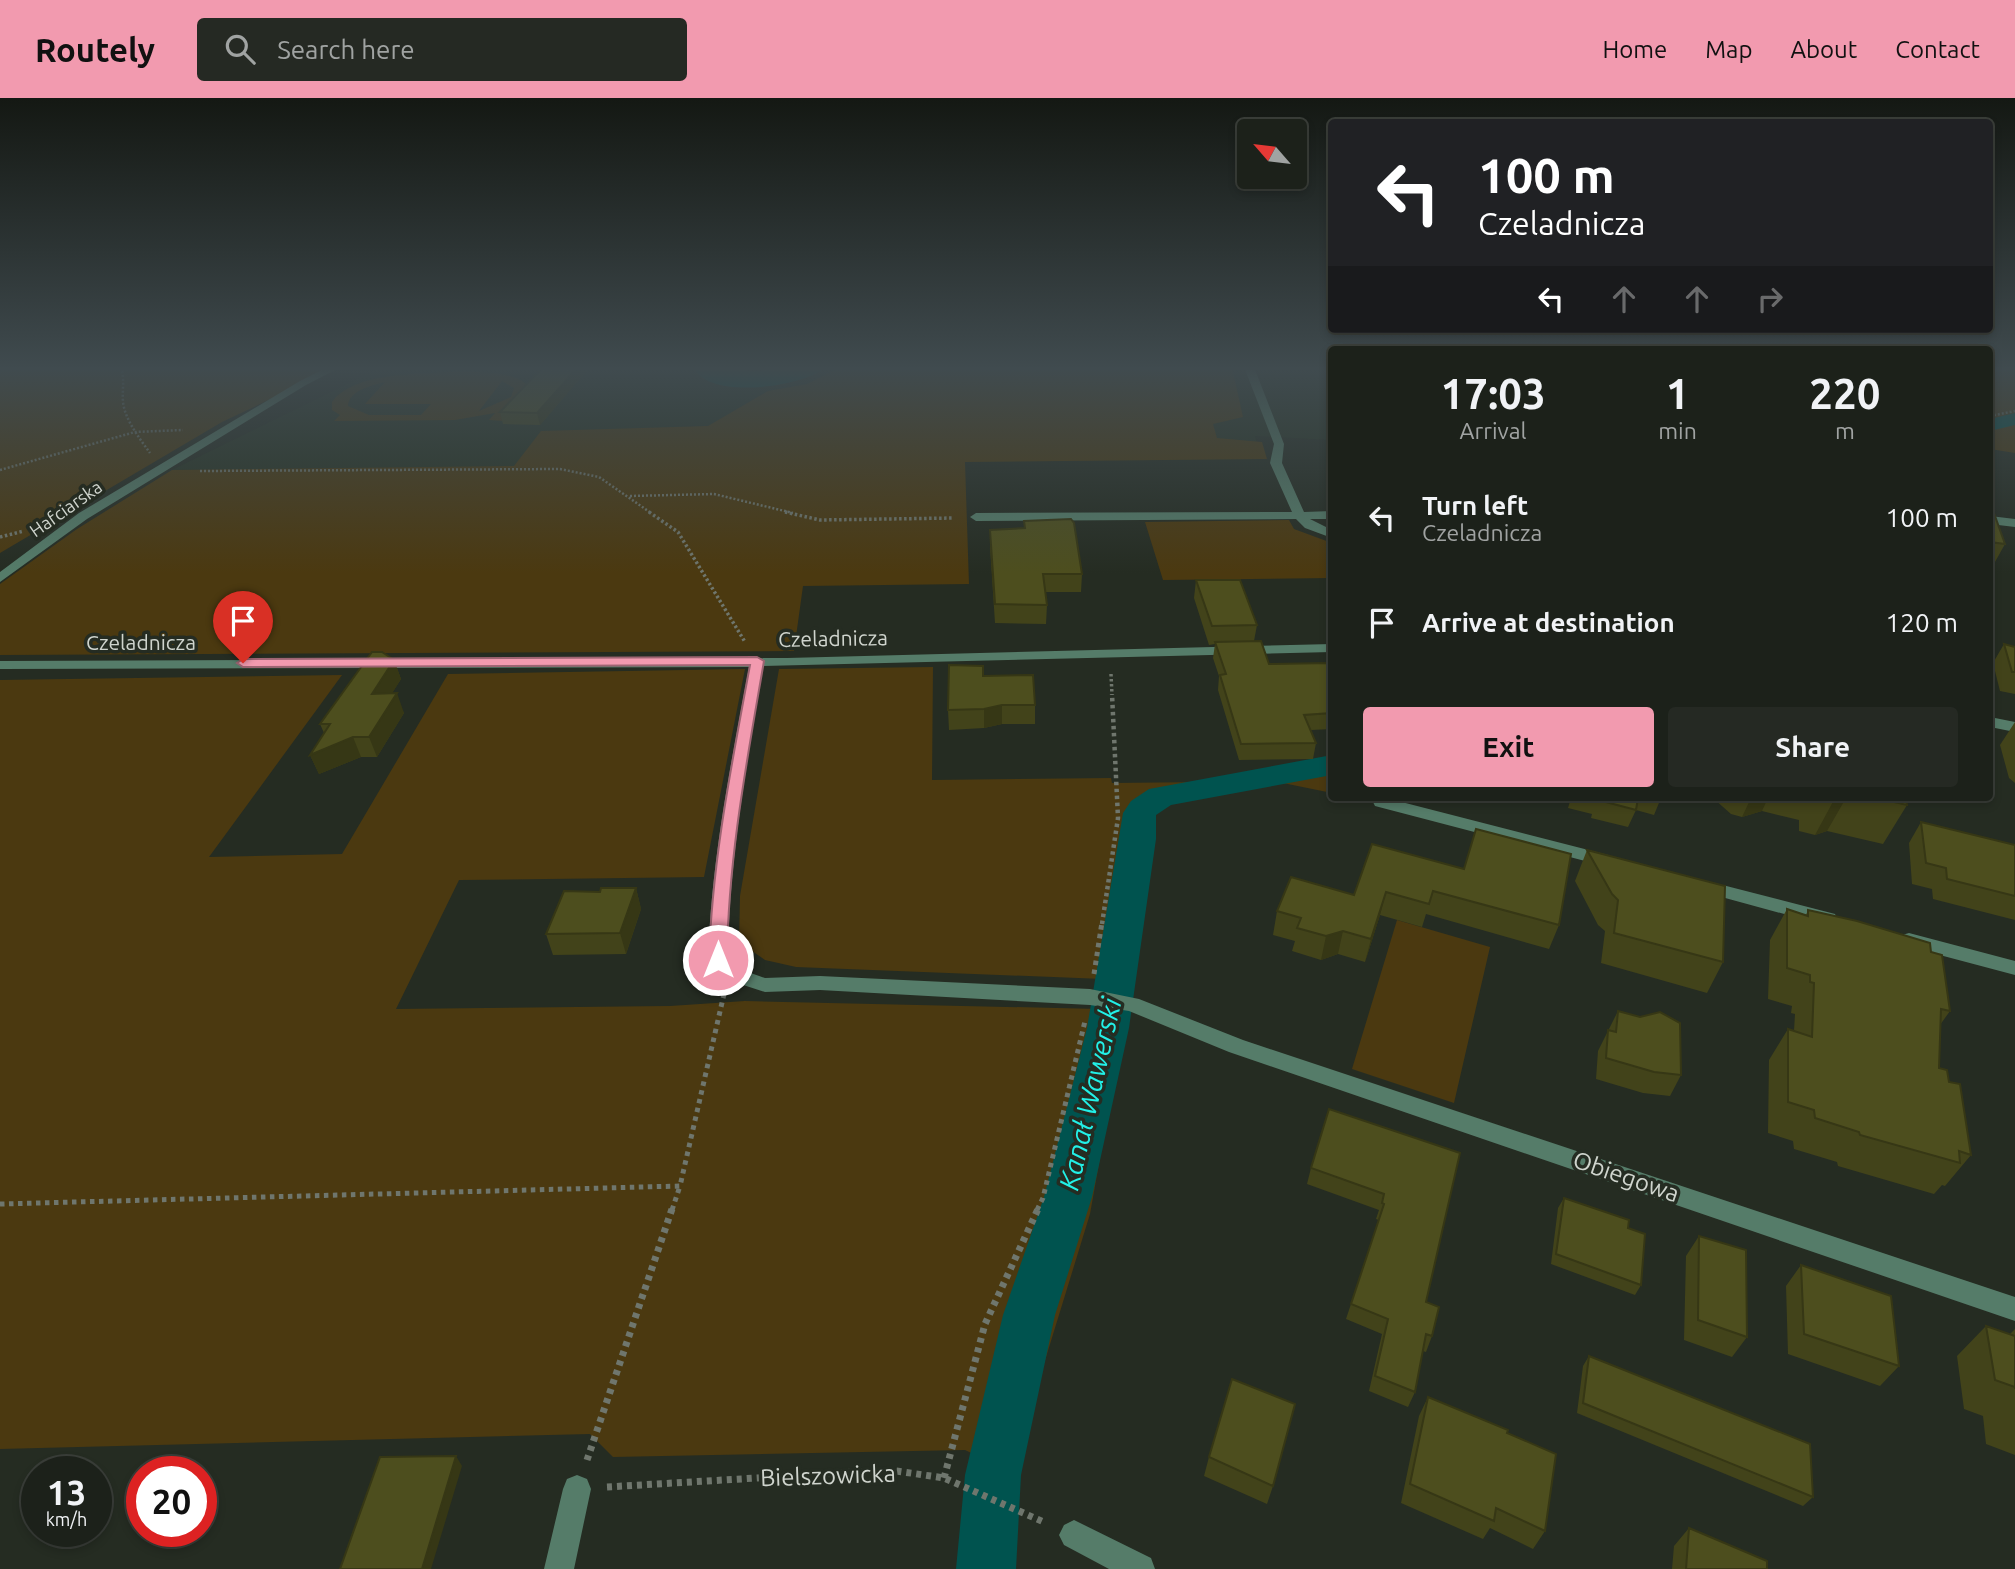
<!DOCTYPE html>
<html lang="en">
<head>
<meta charset="utf-8">
<style>
  body { margin:0; font-family:Ubuntu,sans-serif; background:#252923; color:#f1f3f6; height:100vh; display:flex; flex-direction:column; font-size:26px; white-space:nowrap }
  * { box-sizing:border-box; margin:0 }
  p { font-size:23px; color:#a0a3a2 }
  .icon { flex:none; width:38px; height:38px; fill:none; stroke:currentColor; stroke-width:2; stroke-linecap:round; stroke-linejoin:round }
  .map { position:relative; flex:1; overflow:hidden }
  .details { position:absolute; left:1328px; top:248px; width:665px; height:455px; display:flex; flex-direction:column; background:#1c211a; border-radius:7px; box-shadow:0 4px 10px #0003,0 0 0 2px #3a3e39 }
  .details>* { flex:none }
  .hud { position:absolute; left:1328px; top:21px; width:665px; height:214px; border-radius:7px; box-shadow:0 4px 10px #0003,0 0 0 2px #3a3e39; background:#202124; color:#fff; overflow:hidden }
  .needle { width:46px; rotate:298deg }
  .fabs { position:absolute; left:1237px; top:21px; display:grid; gap:14px }
  .fabs a { display:grid; place-items:center; width:70px; height:70px; border-radius:7px; background:#1c211a; box-shadow:0 4px 10px #0003,0 0 0 2px #3a3e39; font-size:35px }
  .speed { position:absolute; left:21px; top:1358px; display:flex; gap:14px; font-size:35px; font-weight:700; text-align:center }
  .speed>* { display:grid; place-content:center; width:91px; height:91px; border-radius:50%; background:#1c211a; box-shadow:0 4px 10px #0003,0 0 0 2px #3a3e39; line-height:1 }
  .speed small { font-size:18px; font-weight:400 }
  .speed .limit { border:10px solid #d22; background:#fff; color:#111 }
  .pin { position:absolute; display:grid; place-items:center; width:60px; height:60px; color:#fff; margin:-72px -30px; border-radius:50% 50% 50% 0; rotate:-45deg; box-shadow:0 0 7px #0007 }
  .pin .icon { rotate:45deg }
  .me { position:absolute; width:77px; margin:-38px; rotate:0deg; stroke-linejoin:round; filter:drop-shadow(0 0 5px #0008) }
  .turn { display:flex; align-items:center; gap:24px; height:147px; padding:0 35px; font-size:32px }
  .turn .icon { width:91px; height:91px; stroke-width:2.5 }
  .turn b { display:block; font-size:49px; line-height:60px }
  .lanes { display:flex; align-items:center; height:66px; padding:0 35px; background:#0003; justify-content:center; gap:35px; direction:ltr }
  .lanes .off { opacity:.35 }
  .eta { display:flex; justify-content:space-evenly; align-items:center; height:119px; text-align:center }
  .eta b { font-size:42px; font-weight:700; line-height:49px }
  .primary-button { display:flex; gap:14px; margin-top:auto; padding:14px 35px }
  .primary-button a { flex:1; height:80px; border-radius:7px; background:#f29aaf; color:#111; font-size:28px; font-weight:700; line-height:80px; text-align:center }
  .primary-button a+a { background:#252923; color:#f1f3f6 }
  ul { padding:0; list-style:none }
  li { display:flex; align-items:center; gap:21px; height:105px; padding:0 35px }
  li div { flex:1 }
  li b { display:block; font-size:26px }
  li em { font-style:normal }
  header { display:flex; align-items:center; gap:42px; box-sizing:border-box; height:98px; padding:0 35px; background:#f29aaf; color:#111 }
  header strong { font-size:33px }
  nav { display:flex; gap:38px; margin-inline-start:auto; font-size:24px }
  .search { width:490px; height:63px; background:#252923; display:flex; align-items:center; gap:18px; box-sizing:border-box; padding:0 24px; border-radius:7px; color:#a0a3a2; font-size:26px }
  .map>svg:first-child { display:block }
  .built { fill:#273323 }
  .green { fill:#4b3910; fill-rule:evenodd }
  .water { fill:#00534f }
  .lines { fill:none; stroke-linecap:round; stroke-linejoin:round }
  .canal { fill:#00534f; fill-rule:evenodd }
  .path-far4 { stroke:#6f766d; stroke-width:2.5; stroke-dasharray:2 2; stroke-linecap:butt }
  .path-far3 { stroke:#6f766d; stroke-width:3.5; stroke-dasharray:2.5 2.5; stroke-linecap:butt }
  .path-far2 { stroke:#6f766d; stroke-width:4.5; stroke-dasharray:3.5 3.5; stroke-linecap:butt }
  .path-far1 { stroke:#6f766d; stroke-width:5; stroke-dasharray:4.5 4.5; stroke-linecap:butt }
  .path { stroke:#6f766d; stroke-width:7; stroke-dasharray:5 5; stroke-linecap:butt }
  .minor { fill:#557c69; fill-rule:evenodd }
  .wall { fill:#42431a }
  .shaded-wall { fill:#363715 }
  .building { fill:#4d4e1e; stroke:#363715; stroke-width:2 }
  .route { fill:#f29aaf; stroke:#9d6472; stroke-width:2 }
  .labels { text-anchor:middle; stroke-width:7; stroke-linejoin:round; paint-order:stroke }
  .far-street-label { font-size:18px; fill:#cfd4cd; stroke:#252c22 }
  .street-label { font-size:21px; fill:#cfd4cd; stroke:#252c22 }
  .near-street-label { font-size:24px; fill:#cfd4cd; stroke:#252c22 }
  .near-water-label { font-size:28px; font-style:italic; fill:#22f0e7; stroke:#252c22 }
</style>
</head>
<body>
<header>
<strong>Routely</strong>
<div class="search"><svg class="icon" aria-label="search" viewBox="0 0 24 24"><circle cx="10" cy="10" r="6"/><path d="M15 15l6 6"/></svg>Search here</div>
<nav><a>Home</a><a>Map</a><a>About</a><a>Contact</a></nav>
</header>
<div class="map">
<svg width="2015" height="1471" viewBox="0 0 2015 1471">
  <rect width="100%" height="100%" fill="#252c22"/>
  <path class="built" d="M 382,269 L 1332,269 L 1332,342 L 1255,338 L 1262,361 L 172,372 Z"/>
  <path class="green" d="M 0,269 L 338,269 L 222,324 L 0,455 Z
    M 841,269 L 1232,269 L 1243,319 L 1213,326 L 1217,340 L 1262,344 L 1267,361 L 965,364 L 969,486 L 803,488 L 794,553 L 0,557 L 0,486 L 77,431 L 172,372 L 514,368 L 541,333 L 708,328 L 768,293 L 807,286 Z
    M 1990,269 L 2015,269 L 2015,355 L 1990,351 Z
    M 411,276 C 438,275 510,267 528,288 L 504,323 L 489,322 L 495,315 L 455,322 L 334,323 L 340,317 L 332,312 L 332,304 C 348,282 386,278 411,276 ZM 502,283 L 514,290 L 511,299 L 479,313 ZM 385,284 L 365,306 L 431,306 L 421,317 L 369,317 L 348,308 C 349,292 371,288 385,284 Z
    M 1289,422 L 1294,431 L 1332,445 L 1332,480 L 1163,482 L 1145,424 Z
    M 933,569 L 932,682 L 1111,680 L 1112,685 L 1207,684 L 1332,660 L 1332,695 L 1273,683 L 1160,708 L 1150,717 L 1145,737 L 1129,895 L 1102,891 L 1103,881 L 796,869 L 765,862 L 739,844 L 740,798 L 779,571 Z
    M 745,571 L 704,779 L 459,782 L 396,911 L 670,908 L 745,903 L 1099,911 L 1126,915 L 1090,1116 L 1031,1308 L 1019,1378 L 965,1352 L 613,1359 L 590,1336 L 0,1351 L 0,582 L 342,577 L 209,759 L 342,756 L 448,576 Z
    M 1397,822 L 1490,849 L 1454,1005 L 1352,971 Z"/>
  <path class="water" d="M 694,269 L 736,269 L 754,274 L 781,269 L 826,269 C 805,289 706,303 694,269 Z"/>
  <g class="lines">
    <path class="canal" d="M 2015,315 L 2015,327 L 1990,333 L 1990,321 Z
      M 1332,657 L 1332,677 L 1171,707 L 1156,717 L 1156,741 L 1129,930 L 1092,1099 L 1055,1217 L 1021,1377 L 1016,1471 L 956,1471 L 965,1377 L 1003,1217 L 1044,1099 L 1087,930 L 1123,715 L 1131,703 L 1149,691 Z"/>
    <path class="path-far4" d="M 121,269 C 125,282 122,291 123,304 C 125,322 140,341 150,355
      M 1990,318 L 2015,313
      M 0,372 L 135,334 L 183,332
      M 200,373 L 560,371 L 599,379 L 651,415
      M 630,398 L 714,396 L 793,415"/>
    <path class="path-far3" d="M 649,414 L 678,434 L 745,544
      M 785,414 L 820,422 L 954,420
      M 0,439 L 24,433
      M 1111,576 L 1112,597"/>
    <path class="path-far2" d="M 1102,826 L 1118,720 L 1112,596"/>
    <path class="path-far1" d="M 1094,876 L 1102,824
      M 0,1106 L 680,1088 L 724,896
      M 672,1112 L 680,1088
      M 1037,1112 L 1043,1100 L 1085,923"/>
    <path class="path" d="M 587,1362 L 672,1111
      M 944,1380 L 985,1226 L 1038,1111
      M 607,1389 L 890,1372 L 944,1380 L 1046,1425"/>
    <path class="minor" d="M 328,269 L 341,269 L 306,287 L 87,421 L 0,484 L 0,474 L 79,415 L 300,283 Z
      M 1244,269 L 1254,269 L 1284,346 L 1282,365 L 1304,414 L 1332,413 L 1332,421 L 1310,421 L 1332,432 L 1332,440 L 1305,430 L 1296,421 L 976,423 L 970,419 L 976,415 L 1292,414 L 1270,365 L 1274,346 Z
      M 1990,418 L 2015,421 L 2015,429 L 1990,426 Z
      M 1332,546 L 1332,554 L 763,568 C 747,665 729,761 728,859 L 748,874 L 765,880 L 820,878 L 1090,891 L 1139,901 L 1243,942 L 2015,1199 L 2015,1223 L 1229,954 L 1129,913 L 1090,907 L 820,892 L 765,894 L 734,884 L 708,862 C 711,763 731,666 749,569 L 0,571 L 0,563 L 787,560 Z
      M 1990,619 L 2015,624 L 2015,634 L 1990,629 Z
      M 1375,700 L 1386,700 L 1608,757 L 1617,763 L 1608,769 L 1375,708 L 1373,704 Z
      M 1703,782 L 1835,816 L 1837,821 L 1835,826 L 1828,828 L 1696,792 L 1694,788 L 1696,784 Z
      M 1909,835 L 2015,863 L 2015,877 L 1902,847 L 1899,842 L 1902,837 Z
      M 577,1377 L 587,1381 L 591,1391 L 574,1471 L 544,1471 L 563,1391 L 567,1381 Z
      M 1074,1422 L 1151,1460 L 1155,1471 L 1109,1471 L 1064,1447 L 1059,1437 L 1064,1427 Z"/>
  </g>
  <path class="wall" d="M 428,269 L 590,269 L 540,327 L 503,326 L 500,314 L 543,270 L 428,271 Z
    M 1324,269 L 1332,269 L 1332,284 Z
    M 1990,404 L 2005,446 L 1995,464 L 1990,463 Z
    M 1024,423 L 1082,476 L 1081,494 L 1045,494 L 1047,507 L 1046,526 L 995,525 L 990,449 L 990,432 L 1024,430 Z
    M 1196,482 L 1257,527 L 1254,543 L 1269,566 L 1332,565 L 1332,631 L 1311,632 L 1316,645 L 1313,661 L 1239,662 L 1218,592 L 1219,578 L 1213,560 L 1215,546 L 1209,547 L 1194,500 Z
    M 2004,546 L 2015,549 L 2015,596 L 2000,593 L 1993,565 Z
    M 394,562 L 401,581 L 392,595 L 404,615 L 377,659 L 361,659 L 319,676 L 310,657 L 324,635 L 320,626 Z
    M 983,578 L 1035,607 L 1035,626 L 1002,626 L 984,630 L 949,632 L 948,612 Z
    M 2015,624 L 2015,685 L 2009,680 L 2000,647 Z
    M 1571,700 L 1661,700 L 1654,717 L 1636,712 L 1628,729 L 1591,720 L 1592,716 L 1568,710 Z
    M 1709,700 L 1906,700 L 1907,707 L 1883,746 L 1827,733 L 1815,737 L 1799,733 L 1799,722 L 1762,713 L 1742,719 L 1731,716 L 1714,701 Z
    M 1921,724 L 2015,747 L 2015,822 L 1933,801 L 1932,791 L 1912,786 L 1909,745 Z
    M 1372,746 L 1559,827 L 1549,851 L 1426,816 L 1422,829 L 1380,817 L 1365,864 L 1338,856 L 1321,862 L 1292,853 L 1295,843 L 1273,837 L 1277,813 L 1354,797 Z
    M 1587,752 L 1723,864 L 1707,895 L 1601,865 L 1605,833 L 1598,827 L 1575,783 Z
    M 636,790 L 641,811 L 626,856 L 553,857 L 546,836 L 600,794 Z
    M 1787,811 L 1806,817 L 1808,812 L 1931,854 L 1950,913 L 1940,927 L 1939,970 L 1949,984 L 1971,1057 L 1945,1088 L 1942,1087 L 1934,1096 L 1838,1068 L 1837,1064 L 1794,1051 L 1793,1043 L 1768,1035 L 1769,962 L 1788,931 L 1794,933 L 1795,916 L 1791,915 L 1792,908 L 1768,901 L 1770,842 Z
    M 1618,913 L 1681,977 L 1670,998 L 1643,995 L 1596,981 L 1598,953 Z
    M 1460,1055 L 1426,1204 L 1432,1238 L 1426,1254 L 1423,1253 L 1415,1294 L 1408,1309 L 1369,1293 L 1382,1236 L 1346,1221 L 1379,1122 L 1376,1121 L 1379,1112 L 1307,1086 L 1311,1070 Z
    M 1564,1100 L 1628,1130 L 1641,1187 L 1635,1197 L 1551,1166 L 1558,1110 Z
    M 1699,1138 L 1747,1239 L 1732,1259 L 1684,1242 L 1686,1158 Z
    M 1801,1167 L 1899,1268 L 1880,1288 L 1788,1256 L 1786,1188 Z
    M 1986,1228 L 2010,1236 L 2015,1231 L 2015,1357 L 1986,1346 L 1983,1318 L 1964,1311 L 1957,1258 Z
    M 1589,1258 L 1813,1399 L 1803,1408 L 1577,1315 L 1583,1268 Z
    M 1428,1299 L 1507,1335 L 1545,1433 L 1533,1451 L 1490,1430 L 1483,1441 L 1401,1405 L 1419,1318 Z
    M 1209,1359 L 1273,1388 L 1267,1406 L 1204,1378 Z
    M 1689,1430 L 1767,1471 L 1672,1471 L 1674,1448 Z"/>
  <path class="shaded-wall" d="M 578,269 L 590,269 L 540,327 L 537,315 Z
    M 394,562 L 401,581 L 380,615 L 372,596 Z
    M 397,595 L 404,615 L 377,659 L 369,639 Z
    M 1002,607 L 1002,626 L 984,630 L 984,611 Z
    M 353,639 L 361,659 L 319,676 L 310,657 Z
    M 1751,700 L 1768,700 L 1762,713 L 1742,719 Z
    M 1835,700 L 1846,700 L 1827,733 L 1815,737 Z
    M 636,790 L 641,811 L 626,856 L 620,835 Z
    M 1386,794 L 1380,817 L 1365,864 L 1371,841 Z
    M 1343,833 L 1338,856 L 1321,862 L 1326,838 Z
    M 456,1358 L 462,1368 L 431,1471 L 422,1471 Z"/>
  <path class="building" d="M 543,269 L 578,269 L 537,315 L 500,314 Z
    M 1990,404 L 2005,446 L 1990,444 Z
    M 1071,421 L 1074,425 L 1082,476 L 1043,476 L 1047,507 L 995,506 L 990,432 L 1025,430 L 1024,423 Z
    M 1196,482 L 1240,482 L 1257,527 L 1212,528 Z
    M 1261,543 L 1269,566 L 1332,565 L 1332,615 L 1304,617 L 1316,645 L 1241,646 L 1220,577 L 1226,576 L 1215,544 Z
    M 2004,546 L 2015,549 L 2015,574 L 2012,574 Z
    M 372,554 L 382,554 L 394,562 L 372,596 L 397,595 L 369,639 L 353,639 L 310,657 L 330,626 L 320,626 Z
    M 949,567 L 983,568 L 983,578 L 1033,577 L 1035,607 L 1002,607 L 984,611 L 948,612 Z
    M 1598,700 L 1638,700 L 1636,712 L 1598,702 Z
    M 1877,700 L 1906,700 L 1907,707 Z
    M 1921,724 L 2015,747 L 2015,798 L 1947,781 L 1946,770 L 1926,765 Z
    M 1476,731 L 1571,756 L 1559,827 L 1433,793 L 1429,806 L 1386,794 L 1371,841 L 1343,833 L 1326,838 L 1297,830 L 1301,820 L 1277,813 L 1291,779 L 1354,797 L 1372,746 L 1464,771 Z
    M 1587,752 L 1725,788 L 1723,864 L 1614,835 L 1618,802 L 1612,796 Z
    M 601,790 L 636,790 L 620,835 L 546,836 L 564,793 L 600,794 Z
    M 1787,811 L 1808,818 L 1808,812 L 1857,823 L 1930,845 L 1931,854 L 1942,857 L 1950,913 L 1941,911 L 1939,970 L 1947,972 L 1949,984 L 1960,986 L 1971,1057 L 1959,1053 L 1960,1065 L 1860,1037 L 1859,1034 L 1815,1020 L 1814,1012 L 1788,1004 L 1788,931 L 1812,939 L 1814,885 L 1810,884 L 1810,877 L 1787,870 Z
    M 1618,913 L 1640,919 L 1660,914 L 1680,925 L 1681,977 L 1654,974 L 1606,960 L 1608,932 L 1616,934 Z
    M 1329,1011 L 1460,1055 L 1426,1204 L 1439,1209 L 1432,1238 L 1426,1236 L 1415,1294 L 1375,1278 L 1388,1221 L 1351,1206 L 1384,1106 L 1382,1105 L 1384,1096 L 1311,1070 Z
    M 1564,1100 L 1629,1122 L 1628,1130 L 1645,1136 L 1641,1187 L 1556,1156 Z
    M 1699,1138 L 1746,1152 L 1747,1239 L 1698,1222 Z
    M 1801,1167 L 1891,1198 L 1899,1268 L 1804,1236 Z
    M 1986,1228 L 2015,1238 L 2015,1291 L 2015,1289 L 1995,1282 Z
    M 1589,1258 L 1810,1346 L 1813,1399 L 1583,1305 Z
    M 1232,1281 L 1295,1306 L 1273,1388 L 1209,1359 Z
    M 1428,1299 L 1508,1332 L 1507,1335 L 1556,1356 L 1545,1433 L 1496,1410 L 1494,1423 L 1410,1386 Z
    M 456,1358 L 422,1471 L 340,1471 L 380,1359 Z
    M 1689,1430 L 1767,1463 L 1767,1471 L 1686,1471 Z"/>
  <linearGradient id="sky" x2="0" y2="1"><stop stop-color="#141813"/><stop offset="0.57" stop-color="#404b4f"/><stop offset="1" stop-color="#404b4f" stop-opacity="0"/></linearGradient>
  <rect width="2015" height="475" fill="url(#sky)"/>
  <path class="route" d="M 757,559 L 764,563 C 747,662 728,761 727,862 L 724,866 L 712,866 L 709,862 C 712,762 732,665 750,567 L 243,569 L 237,565 L 243,561 Z"/>
  <g class="labels">
    <g class="far-street-label">
      <text transform="translate(66 411) rotate(-35)" y="6">Hafciarska</text>
    </g>
    <g class="street-label">
      <text transform="translate(833 541) rotate(-1)" y="7">Czeladnicza</text>
      <text x="141" y="552">Czeladnicza</text>
    </g>
    <g class="near-street-label">
      <text transform="translate(1626 1079) rotate(19)" y="8">Obiegowa</text>
      <text transform="translate(828 1378) rotate(-2)" y="8">Bielszowicka</text>
    </g>
    <g class="near-water-label">
      <text transform="translate(1090 996) rotate(-77)" y="10">Kanał Wawerski</text>
    </g>
  </g>
</svg>
<div class="fabs">
<a><svg class="needle" viewBox="-14 -14 28 28"><path d="M0-13l5 13h-10z" fill="#e53935"/><path d="M0 13l5-13h-10z" fill="#a0a3a2"/></svg></a>
</div>
<div class="speed"><div>13<small>km/h</small></div><div class="limit">20</div></div>
<div class="pin" style="left:243px;top:565px;background:#d93025"><svg class="icon" aria-label="arrive" viewBox="0 0 24 24"><path d="M6 21V4h12l-3 4 3 4H6"/></svg></div>
<svg class="me" style="left:718px;top:862px" viewBox="-20 -20 40 40"><circle r="17" fill="#f29aaf" stroke="#fff" stroke-width="3"/><path d="M0-11L8 9 0 5-8 9z" fill="#fff"/></svg>
<div class="hud">
<div class="turn"><svg class="icon" aria-label="left" viewBox="0 0 24 24"><path d="M17 20v-9H6M10 6l-5 5 5 5"/></svg><div><b>100 m</b>Czeladnicza</div></div>
<div class="lanes"><svg class="icon" aria-label="left" viewBox="0 0 24 24"><path d="M17 20v-9H6M10 6l-5 5 5 5"/></svg><svg class="icon off" aria-label="ahead" viewBox="0 0 24 24"><path d="M12 20V5M6 11l6-6 6 6"/></svg><svg class="icon off" aria-label="ahead" viewBox="0 0 24 24"><path d="M12 20V5M6 11l6-6 6 6"/></svg><svg class="icon off" aria-label="right" viewBox="0 0 24 24"><path d="M7 20v-9h11M14 6l5 5-5 5"/></svg></div>
</div>
<section class="details">
<div class="eta">
<div><b>17:03</b><p>Arrival</p></div>
<div><b>1</b><p>min</p></div>
<div><b>220</b><p>m</p></div>
</div>
<ul>
<li><svg class="icon" aria-label="left" viewBox="0 0 24 24"><path d="M17 20v-9H6M10 6l-5 5 5 5"/></svg><div><b>Turn left</b><p>Czeladnicza</p></div><em>100 m</em></li>
<li><svg class="icon" aria-label="arrive" viewBox="0 0 24 24"><path d="M6 21V4h12l-3 4 3 4H6"/></svg><div><b>Arrive at destination</b></div><em>120 m</em></li>
</ul>
<div class="primary-button"><a>Exit</a><a>Share</a></div>
</section>
</div>
</body>
</html>
